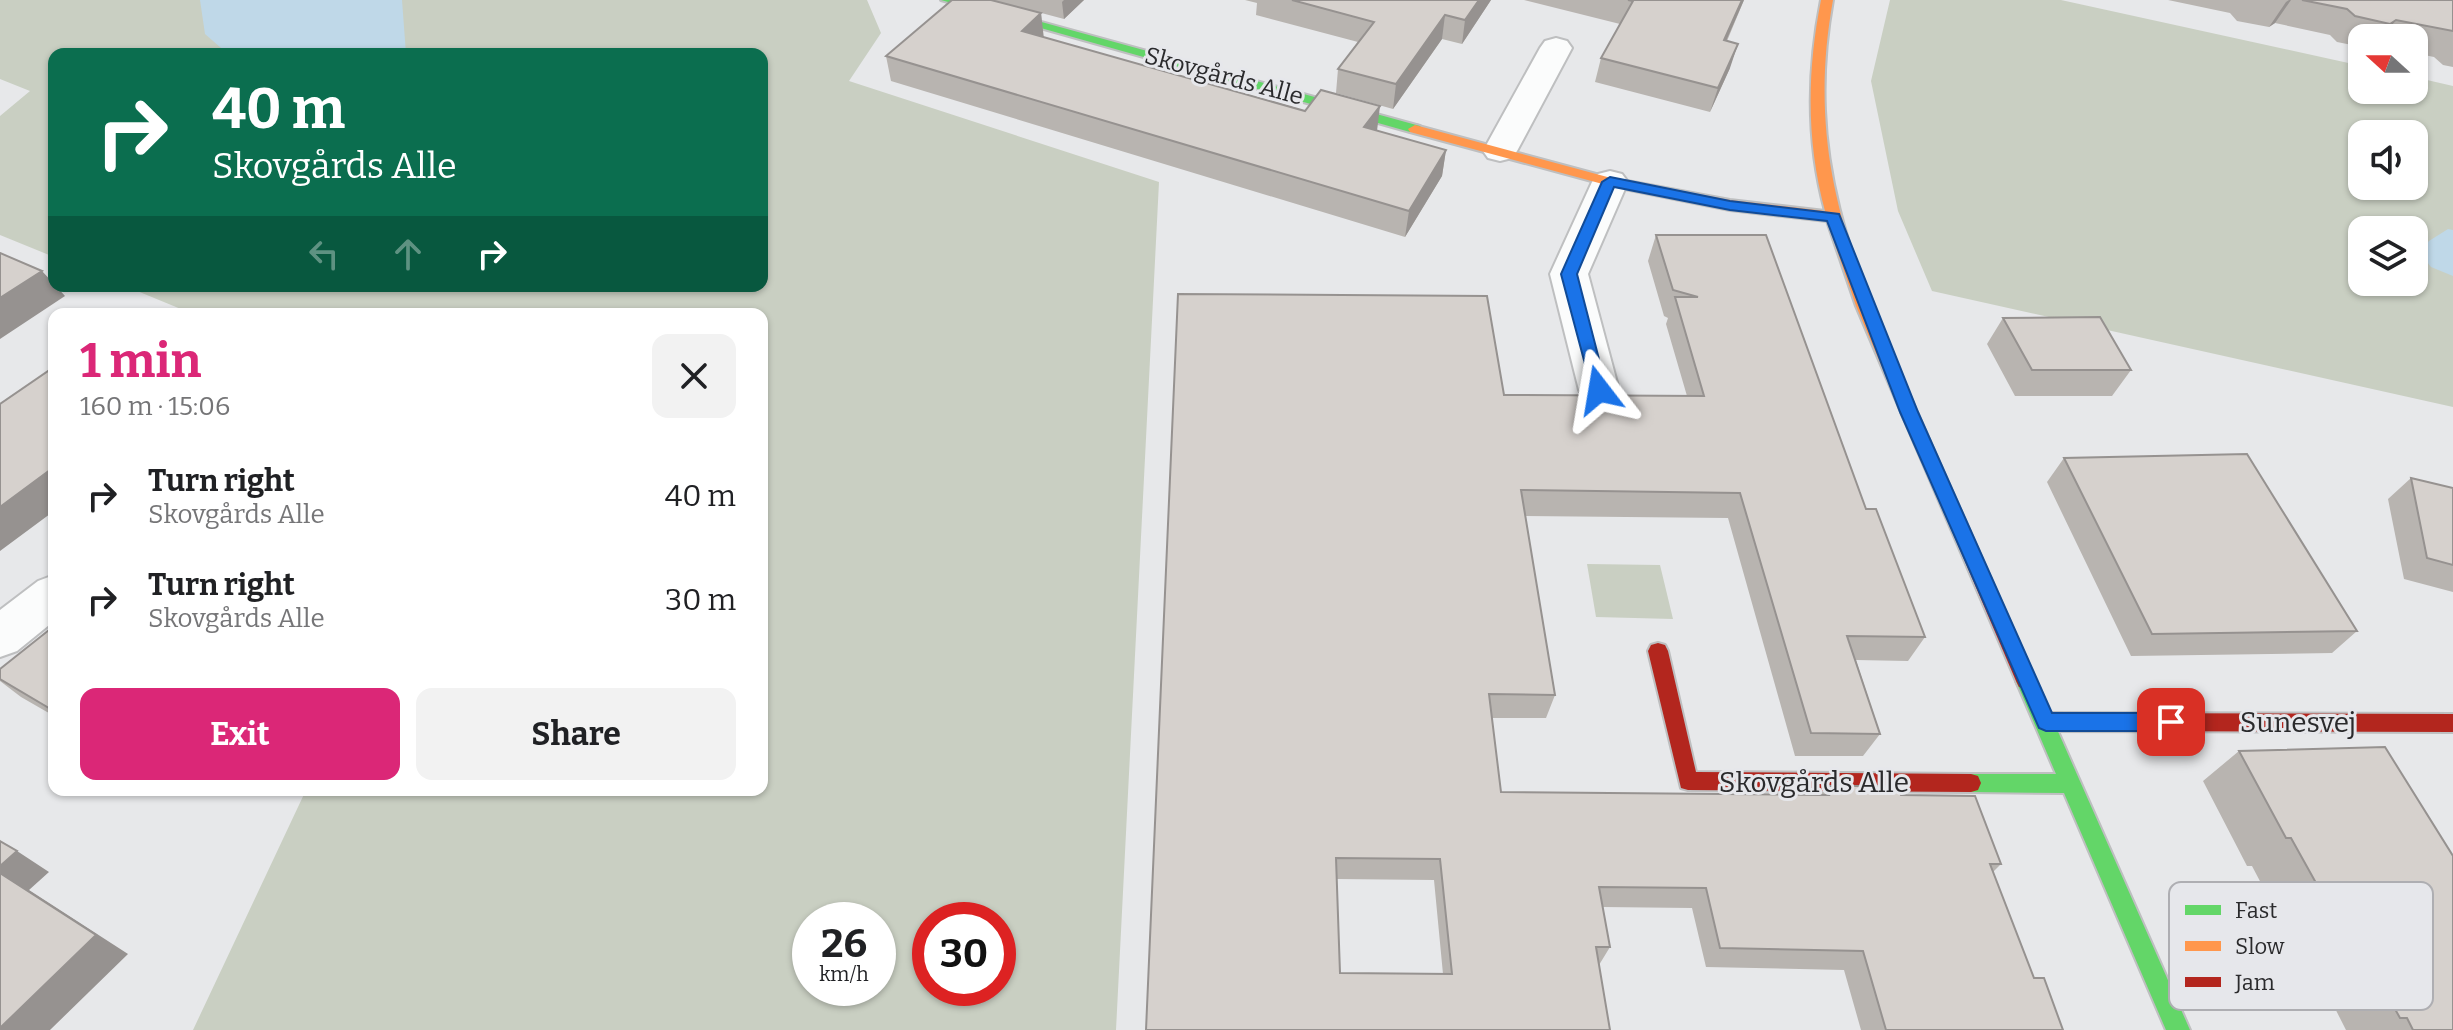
<!DOCTYPE html>
<html lang="en">
<head>
<meta charset="utf-8">
<style>
  body { margin:0; font-family:Bitter,serif; background:#f2f2f2; color:#202124; height:100vh; display:flex; flex-direction:column; font-size:30px; white-space:nowrap }
  * { box-sizing:border-box; margin:0 }
  p { font-size:26px; color:#757577 }
  .icon { flex:none; width:44px; height:44px; fill:none; stroke:currentColor; stroke-width:2; stroke-linecap:round; stroke-linejoin:round }
  .map { position:relative; flex:1; overflow:hidden }
  .details { position:absolute; left:48px; top:308px; width:720px; height:488px; display:flex; flex-direction:column; background:#fff; border-radius:16px; box-shadow:0 2px 6px #0004 }
  .details>* { flex:none }
  .guide { position:absolute; left:48px; top:48px; width:720px; height:244px; border-radius:16px; box-shadow:0 2px 6px #0004; background:#0b6e4f; color:#fff; overflow:hidden }
  .needle { width:52px; rotate:291deg }
  .buttons { position:absolute; left:2348px; top:24px; display:grid; gap:16px }
  .buttons a { display:grid; place-items:center; width:80px; height:80px; border-radius:16px; background:#fff; box-shadow:0 2px 6px #0004; font-size:40px }
  .speed { position:absolute; left:792px; top:902px; display:flex; gap:16px; font-size:40px; font-weight:700; text-align:center }
  .speed>* { display:grid; place-content:center; width:104px; height:104px; border-radius:50%; background:#fff; box-shadow:0 2px 6px #0004; line-height:1 }
  .speed small { font-size:20px; font-weight:400 }
  .speed .limit { border:12px solid #d22; background:#fff; color:#111 }
  .pin { position:absolute; display:grid; place-items:center; width:68px; height:68px; color:#fff; margin:-34px; border-radius:16px; box-shadow:0 4px 12px #0006 }
  .me { position:absolute; width:88px; margin:-44px; rotate:346deg; stroke-linejoin:round; filter:drop-shadow(0 0 6px #0008) }
  .turn { display:flex; align-items:center; gap:28px; height:168px; padding:0 32px; font-size:36px }
  .turn .icon { width:104px; height:104px; stroke-width:2.5 }
  .turn b { display:block; font-size:56px; line-height:68px }
  .lanes { display:flex; align-items:center; height:76px; padding:0 32px; background:#0003; justify-content:center; gap:40px; direction:ltr }
  .lanes .off { opacity:.35 }
  .round { display:grid; place-items:center; flex:none; width:84px; height:84px; border-radius:16px; background:#f2f2f2 }
  .overview { display:flex; align-items:center; justify-content:space-between; height:136px; padding:0 32px }
  h1 { font-size:48px; font-weight:700; line-height:60px; color:#db2777 }
  .action { display:flex; gap:16px; margin-top:auto; padding:16px 32px }
  .action a { flex:1; height:92px; border-radius:16px; background:#db2777; color:#fff; font-size:32px; font-weight:700; line-height:92px; text-align:center }
  .action a+a { background:#f2f2f2; color:#202124 }
  ul { padding:0; list-style:none }
  li { display:flex; align-items:center; gap:24px; height:104px; padding:0 32px }
  li div { flex:1 }
  li b { display:block; font-size:30px }
  li em { font-style:normal }
  .map>svg:first-child { display:block }
  .green { fill:#c9cfc2; fill-rule:evenodd }
  .water { fill:#bfd8e8 }
  .lines { fill:none; stroke-linecap:round; stroke-linejoin:round }
  .street-casing { stroke:#bebfc0; stroke-width:4 }
  .fast-casing { stroke:#bebfc0; stroke-width:4 }
  .slow-casing { stroke:#bebfc0; stroke-width:4 }
  .jam-casing { stroke:#bebfc0; stroke-width:4 }
  .street { fill:#fbfcfc; fill-rule:evenodd }
  .fast { fill:#63d668; fill-rule:evenodd }
  .slow { fill:#ff974d; fill-rule:evenodd }
  .jam { fill:#b3261e; fill-rule:evenodd }
  .wall { fill:#b8b4b0; fill-rule:evenodd }
  .shaded-wall { fill:#969290 }
  .building { fill:#d6d1cd; stroke:#969290; stroke-width:2; fill-rule:evenodd }
  .route { fill:#1a73e8; stroke:#114b97; stroke-width:2 }
  .labels { text-anchor:middle; stroke-width:6; stroke-linejoin:round; paint-order:stroke }
  .far-street-label { font-size:24px; fill:#2a2a2c; stroke:#e6e7eb }
  .street-label { font-size:28px; fill:#2a2a2c; stroke:#e6e7eb }
  .key { fill:#e6e7eb; stroke:#aeaeb2; stroke-width:2 }
  .key-label { font-size:22px; fill:#2a2a2c }
</style>
</head>
<body>
<div class="map">
<svg width="2453" height="1030" viewBox="0 0 2453 1030">
  <rect width="100%" height="100%" fill="#e7e8ea"/>
  <path class="green" d="M 0,0 L 867,0 L 881,33 L 849,81 L 1159,182 L 1116,1030 L 193,1030 L 306,790 L 762,790 L 762,314 L 193,314 L 125,286 L 762,286 L 762,54 L 54,54 L 54,257 L 0,235 L 0,116 L 30,91 L 0,79 ZM 810,920 L 878,920 L 878,988 L 810,988 ZM 930,920 L 998,920 L 998,988 L 930,988 Z
    M 1890,0 L 2061,0 L 2362,66 L 2362,90 L 2414,90 L 2414,77 L 2453,86 L 2453,407 L 1932,291 L 1898,211 L 1871,81 ZM 2362,134 L 2414,134 L 2414,186 L 2362,186 ZM 2362,230 L 2414,230 L 2414,282 L 2362,282 Z
    M 1587,564 L 1660,565 L 1673,619 L 1596,617 Z"/>
  <path class="water" d="M 200,0 L 402,0 L 406,54 L 228,54 L 205,34 Z
    M 2448,229 L 2453,230 L 2453,276 L 2431,267 L 2420,253 L 2429,241 Z"/>
  <g class="lines">
    <defs>
      <path id="street" d="M 1556,38 L 1567,41 L 1572,48 L 1517,151 L 1512,158 L 1500,161 L 1488,158 L 1483,151 L 1540,48 L 1545,41 Z
        M 1610,171 L 1622,174 L 1628,182 L 1588,274 L 1619,390 L 1613,400 L 1599,405 L 1585,400 L 1579,390 L 1550,274 L 1592,182 L 1598,174 Z
        M 54,575 L 54,621 L 17,651 L 0,657 L 0,610 L 38,581 Z"/>
      <path id="fast" d="M 941,0 L 961,0 L 1420,126 L 1422,129 L 1420,132 L 1410,132 Z
        M 2026,673 L 2033,675 L 2190,1030 L 2166,1030 L 2064,793 L 1971,792 L 1964,790 L 1961,783 L 1964,776 L 1971,774 L 2056,774 L 2016,681 L 2019,675 Z"/>
      <path id="slow" d="M 1821,0 L 1833,0 C 1804,160 1854,269 1917,412 L 1915,416 L 1903,416 L 1901,412 L 1856,306 L 1827,221 L 1730,210 L 1610,186 L 1410,132 L 1408,129 L 1415,125 L 1611,178 L 1730,200 L 1825,211 C 1806,141 1807,71 1821,0 Z"/>
      <path id="jam" d="M 1909,406 L 1917,412 L 2036,681 L 2033,687 L 2026,689 L 2019,687 L 2016,681 L 1901,412 Z
        M 1658,643 L 1665,645 L 1668,651 L 1696,772 L 1971,774 L 1978,776 L 1981,783 L 1978,790 L 1971,792 L 1688,790 L 1681,788 L 1648,651 L 1651,645 Z
        M 2046,713 L 2453,714 L 2453,732 L 2046,731 L 2039,728 L 2036,722 L 2039,716 Z"/>
    </defs>
    <use href="#street" class="street-casing"/>
    <use href="#fast" class="fast-casing"/>
    <use href="#slow" class="slow-casing"/>
    <use href="#jam" class="jam-casing"/>
    <use href="#street" class="street"/>
    <use href="#fast" class="fast"/>
    <use href="#slow" class="slow"/>
    <use href="#jam" class="jam"/>
  </g>
  <path class="wall" d="M 992,0 L 1084,0 L 1064,19 Z
    M 1245,0 L 1491,0 L 1462,44 L 1442,39 L 1393,109 L 1336,93 L 1338,69 L 1358,42 L 1256,15 L 1257,3 Z
    M 1524,0 L 1744,0 L 1727,41 L 1730,68 L 1710,112 L 1595,82 L 1601,58 L 1620,24 Z
    M 2168,0 L 2453,0 L 2453,67 L 2443,65 L 2434,57 L 2414,53 L 2414,38 L 2362,38 L 2362,47 L 2337,42 L 2330,35 L 2275,23 L 2269,27 L 2237,21 L 2230,13 Z
    M 1041,13 L 1043,37 L 1446,150 L 1442,176 L 1405,237 L 891,81 L 886,56 Z
    M 1656,235 L 1866,509 L 1925,637 L 1908,661 L 1856,660 L 1880,734 L 1863,756 L 1795,756 L 1728,518 L 1525,516 L 1555,695 L 1546,718 L 1492,718 L 1501,792 L 1820,795 L 1826,786 L 1901,795 L 2001,864 L 1993,872 L 2034,978 L 2063,1030 L 1861,1030 L 1844,970 L 1706,967 L 1692,908 L 1603,907 L 1610,947 L 1599,965 L 1146,1030 L 1504,395 L 1687,396 L 1666,324 L 1668,318 L 1664,316 L 1648,261 ZM 1337,879 L 1434,880 L 1443,974 L 1340,973 Z
    M 2003,318 L 2131,370 L 2112,396 L 2015,396 L 1987,344 Z
    M 2064,458 L 2357,631 L 2332,653 L 2131,656 L 2047,482 Z
    M 2411,478 L 2453,488 L 2453,592 L 2404,579 L 2388,499 Z
    M 54,626 L 54,716 L 21,697 L 0,681 L 0,669 Z
    M 2239,751 L 2453,1030 L 2346,1030 L 2311,961 L 2302,961 L 2252,866 L 2247,866 L 2203,781 Z"/>
  <path class="shaded-wall" d="M 1064,0 L 1084,0 L 1064,19 L 1062,2 Z
    M 1479,0 L 1491,0 L 1462,44 L 1465,20 Z
    M 1742,0 L 1744,0 L 1716,64 L 1724,40 Z
    M 2289,0 L 2291,0 L 2275,23 L 2269,27 L 2286,2 Z
    M 1041,13 L 1044,39 L 1022,31 Z
    M 1445,15 L 1442,39 L 1393,109 L 1396,84 Z
    M 2396,20 L 2382,38 L 2380,38 L 2390,24 Z
    M 1738,44 L 1730,68 L 1710,112 L 1718,88 Z
    M 1380,106 L 1377,131 L 1364,127 Z
    M 1446,150 L 1442,176 L 1405,237 L 1409,211 Z
    M 42,271 L 54,284 L 54,286 L 56,286 L 65,296 L 0,339 L 0,298 Z
    M 54,467 L 54,511 L 0,551 L 0,507 Z
    M 17,851 L 49,872 L 29,890 L 128,954 L 50,1030 L 0,1030 L 0,866 Z"/>
  <path class="building" d="M 952,0 L 991,0 L 1041,13 L 1022,31 L 1305,111 L 1321,90 L 1380,106 L 1364,127 L 1446,150 L 1409,211 L 886,56 Z
    M 1292,0 L 1479,0 L 1465,20 L 1445,15 L 1396,84 L 1338,69 L 1374,22 Z
    M 1628,0 L 1742,0 L 1724,40 L 1738,44 L 1718,88 L 1601,58 L 1633,1 Z
    M 2302,0 L 2453,0 L 2453,31 L 2396,20 L 2390,24 L 2355,16 L 2347,9 Z
    M 1656,235 L 1766,235 L 1866,509 L 1876,509 L 1925,637 L 1847,636 L 1880,734 L 1811,733 L 1740,493 L 1521,490 L 1555,695 L 1489,694 L 1501,792 L 1829,795 L 1826,786 L 1898,786 L 1901,795 L 1975,796 L 2001,864 L 1990,864 L 2034,978 L 2044,978 L 2063,1030 L 1886,1030 L 1863,951 L 1720,948 L 1706,888 L 1599,887 L 1610,947 L 1596,947 L 1610,1030 L 1146,1030 L 1178,294 L 1487,296 L 1504,395 L 1704,396 L 1675,297 L 1698,297 L 1673,290 ZM 1336,858 L 1440,859 L 1452,974 L 1340,973 Z
    M 0,253 L 42,271 L 0,298 Z
    M 2100,317 L 2131,370 L 2032,370 L 2003,318 Z
    M 54,367 L 54,467 L 0,507 L 0,404 Z
    M 2247,454 L 2357,631 L 2152,634 L 2064,458 Z
    M 2411,478 L 2453,488 L 2453,565 L 2427,558 Z
    M 54,626 L 54,711 L 0,679 L 0,669 Z
    M 2385,747 L 2453,856 L 2453,1030 L 2413,1030 L 2407,1018 L 2400,1018 L 2354,935 L 2345,935 L 2291,838 L 2286,838 L 2239,751 Z
    M 0,841 L 17,851 L 0,866 Z
    M 0,873 L 96,935 L 0,1028 Z"/>
  <path class="route" d="M 1610,177 L 1730,201 L 1839,214 L 1918,412 L 2052,713 L 2171,713 L 2179,716 L 2182,722 L 2179,729 L 2171,731 L 2046,731 L 2039,728 L 1900,412 L 1827,221 L 1730,210 L 1614,187 L 1577,274 L 1607,390 L 1599,396 L 1593,394 L 1561,274 L 1602,182 Z"/>
  <g class="labels">
    <g class="far-street-label">
      <text transform="translate(1224 76) rotate(15)" y="8">Skovgårds Alle</text>
    </g>
    <g class="street-label">
      <text x="2298" y="732">Sunesvej</text>
      <text x="1814" y="792">Skovgårds Alle</text>
    </g>
  </g>
  <rect x="2169" y="882" width="264" height="128" rx="12" class="key"/>
  <rect x="2185" y="905" width="36" height="10" fill="#63d668"/>
  <rect x="2185" y="941" width="36" height="10" fill="#ff974d"/>
  <rect x="2185" y="977" width="36" height="10" fill="#b3261e"/>
  <g class="key-label">
    <text x="2235" y="918">Fast</text>
    <text x="2235" y="954">Slow</text>
    <text x="2235" y="990">Jam</text>
  </g>
</svg>
<div class="buttons">
<a><svg class="needle" viewBox="-14 -14 28 28"><path d="M0-13l5 13h-10z" fill="#e53935"/><path d="M0 13l5-13h-10z" fill="#757577"/></svg></a>
<a><svg class="icon" aria-label="sound" viewBox="0 0 24 24"><path d="M4 9h4l5-4v14l-5-4H4zM17 9q2 3 0 6"/></svg></a>
<a><svg class="icon" aria-label="layers" viewBox="0 0 24 24"><path d="M12 4l9 5-9 5-9-5zM3 14l9 5 9-5"/></svg></a>
</div>
<div class="speed"><div>26<small>km/h</small></div><div class="limit">30</div></div>
<div class="pin" style="left:2171px;top:722px;background:#d93025"><svg class="icon" aria-label="arrive" viewBox="0 0 24 24"><path d="M6 21V4h12l-3 4 3 4H6"/></svg></div>
<svg class="me" style="left:1599px;top:390px" viewBox="-20 -20 40 40"><path d="M0-17L14 15 0 8-14 15z" fill="#1a73e8" stroke="#fff" stroke-width="4"/></svg>
<div class="guide">
<div class="turn"><svg class="icon" aria-label="right" viewBox="0 0 24 24"><path d="M7 20v-9h11M14 6l5 5-5 5"/></svg><div><b>40 m</b>Skovgårds Alle</div></div>
<div class="lanes"><svg class="icon off" aria-label="left" viewBox="0 0 24 24"><path d="M17 20v-9H6M10 6l-5 5 5 5"/></svg><svg class="icon off" aria-label="ahead" viewBox="0 0 24 24"><path d="M12 20V5M6 11l6-6 6 6"/></svg><svg class="icon" aria-label="right" viewBox="0 0 24 24"><path d="M7 20v-9h11M14 6l5 5-5 5"/></svg></div>
</div>
<section class="details">
<div class="overview"><div><h1>1 min</h1><p>160 m · 15:06</p></div><a class="round"><svg class="icon" aria-label="close" viewBox="0 0 24 24"><path d="M6 6l12 12M18 6L6 18"/></svg></a></div>
<ul>
<li><svg class="icon" aria-label="right" viewBox="0 0 24 24"><path d="M7 20v-9h11M14 6l5 5-5 5"/></svg><div><b>Turn right</b><p>Skovgårds Alle</p></div><em>40 m</em></li>
<li><svg class="icon" aria-label="right" viewBox="0 0 24 24"><path d="M7 20v-9h11M14 6l5 5-5 5"/></svg><div><b>Turn right</b><p>Skovgårds Alle</p></div><em>30 m</em></li>
</ul>
<div class="action"><a>Exit</a><a>Share</a></div>
</section>
</div>
</body>
</html>
